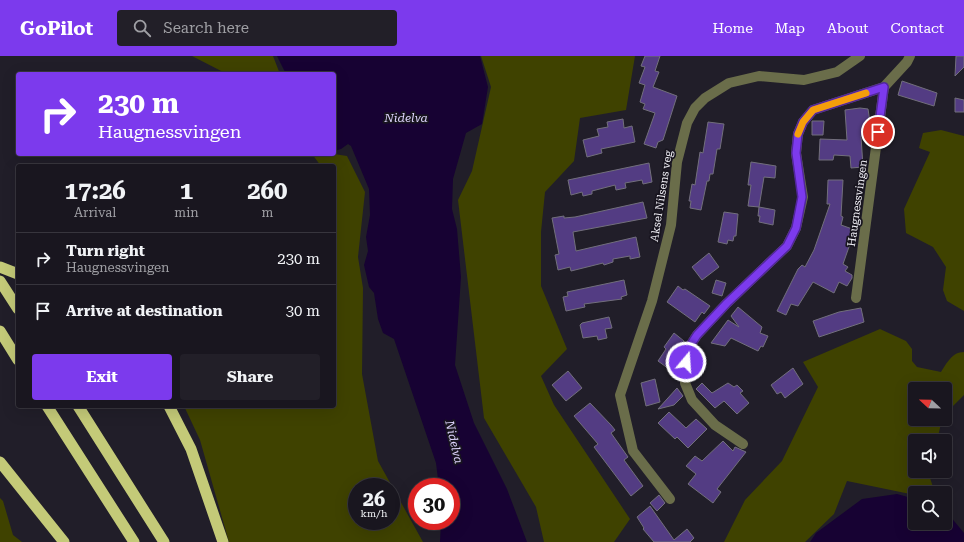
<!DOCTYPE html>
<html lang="en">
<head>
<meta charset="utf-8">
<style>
  body { margin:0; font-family:"Roboto Serif",serif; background:#221f28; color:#f1f3f6; height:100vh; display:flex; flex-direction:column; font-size:15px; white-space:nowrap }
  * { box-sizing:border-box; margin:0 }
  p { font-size:13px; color:#9f9fa4 }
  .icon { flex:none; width:22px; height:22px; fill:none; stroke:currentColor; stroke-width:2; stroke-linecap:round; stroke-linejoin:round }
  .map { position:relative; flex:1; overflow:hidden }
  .details { position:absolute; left:16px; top:108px; width:320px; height:244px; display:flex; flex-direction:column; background:#19161f; border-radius:4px; box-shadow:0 4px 16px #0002,0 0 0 1px #37353d }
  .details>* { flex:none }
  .hud { position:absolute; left:16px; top:16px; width:320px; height:84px; border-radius:4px; box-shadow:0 4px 16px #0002,0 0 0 1px #37353d; background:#7c3aed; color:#fff; overflow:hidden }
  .needle { width:26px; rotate:292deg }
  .fabs { position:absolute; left:908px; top:326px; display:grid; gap:8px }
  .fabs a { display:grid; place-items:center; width:44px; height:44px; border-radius:4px; background:#19161f; box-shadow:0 4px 16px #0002,0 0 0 1px #37353d; font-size:20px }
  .speed { position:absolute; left:348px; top:422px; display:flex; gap:8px; font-size:20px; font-weight:700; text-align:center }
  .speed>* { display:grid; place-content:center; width:52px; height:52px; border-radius:50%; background:#19161f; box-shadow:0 4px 16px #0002,0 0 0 1px #37353d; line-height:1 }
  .speed small { font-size:10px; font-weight:400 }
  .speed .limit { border:6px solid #d22; background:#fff; color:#111 }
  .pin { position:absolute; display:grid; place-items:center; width:34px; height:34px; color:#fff; margin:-17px; border:2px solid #fff; border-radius:50%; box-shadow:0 1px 4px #0007 }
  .me { position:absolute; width:44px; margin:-22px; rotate:18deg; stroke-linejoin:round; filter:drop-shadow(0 0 3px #0008) }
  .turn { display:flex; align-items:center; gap:14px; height:84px; padding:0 16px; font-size:18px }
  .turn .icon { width:52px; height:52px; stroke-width:2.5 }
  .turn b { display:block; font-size:28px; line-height:34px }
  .eta { display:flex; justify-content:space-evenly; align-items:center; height:68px; text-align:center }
  .eta b { font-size:24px; font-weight:700; line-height:28px }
  .cta { display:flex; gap:8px; margin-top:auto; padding:8px 16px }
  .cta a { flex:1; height:46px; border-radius:4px; background:#7c3aed; color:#fff; font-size:16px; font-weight:700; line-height:46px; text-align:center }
  .cta a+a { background:#221f28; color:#f1f3f6 }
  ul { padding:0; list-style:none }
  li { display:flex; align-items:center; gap:12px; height:52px; padding:0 16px; border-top:1px solid #37353d }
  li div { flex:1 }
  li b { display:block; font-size:15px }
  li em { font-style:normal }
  header { display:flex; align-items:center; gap:24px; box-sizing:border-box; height:56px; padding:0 20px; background:#7c3aed; color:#fff }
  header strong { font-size:19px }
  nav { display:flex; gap:22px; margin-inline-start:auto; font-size:14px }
  .search { width:280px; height:36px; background:#221f28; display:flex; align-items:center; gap:10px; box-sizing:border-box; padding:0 14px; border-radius:4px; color:#9f9fa4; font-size:15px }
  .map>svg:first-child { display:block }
  .green { fill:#3f4200; fill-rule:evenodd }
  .water { fill:#170233 }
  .building { fill:#533c83; stroke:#726f7c }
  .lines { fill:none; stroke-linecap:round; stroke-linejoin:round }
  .minor { stroke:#6a6d4a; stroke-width:10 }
  .trunk { stroke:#c4ca78; stroke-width:11 }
  .route-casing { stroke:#51269a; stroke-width:10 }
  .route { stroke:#7c3aed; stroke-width:7 }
  .slow { stroke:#f59e0b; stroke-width:7 }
  .labels { text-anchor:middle; stroke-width:3.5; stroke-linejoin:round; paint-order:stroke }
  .street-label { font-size:11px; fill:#f0eff6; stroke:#18151f }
  .water-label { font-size:12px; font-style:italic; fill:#dfd5fe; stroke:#18151f }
</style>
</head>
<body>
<header>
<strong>GoPilot</strong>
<div class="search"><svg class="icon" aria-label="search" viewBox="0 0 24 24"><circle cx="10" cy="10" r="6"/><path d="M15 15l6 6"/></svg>Search here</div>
<nav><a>Home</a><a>Map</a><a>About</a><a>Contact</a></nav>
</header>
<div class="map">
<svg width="964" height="486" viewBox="0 0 964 486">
  <rect width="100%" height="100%" fill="#211e29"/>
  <path class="green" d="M 192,0 L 273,0 L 280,18 L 227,18 Z
    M 481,0 L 635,0 L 626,54 L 580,62 L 574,105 L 545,136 L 541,176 L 541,230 L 567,293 L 541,320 L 554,349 L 630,463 L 614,486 L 544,486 L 536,451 L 484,362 L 458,144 L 472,115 L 491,31 Z
    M 941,74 L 964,80 L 964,255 L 947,245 L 943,234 L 946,211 L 933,191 L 906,177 L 904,153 L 930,96 L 919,92 L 923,77 Z
    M 312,98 L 334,98 L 347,100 L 365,136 L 358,201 L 363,232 L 362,318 L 378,405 L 423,486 L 229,486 L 200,384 L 184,350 L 334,350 L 334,174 L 336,155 L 334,110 L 321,110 ZM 357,431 L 391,431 L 391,465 L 357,465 Z
    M 880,273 L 906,285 L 912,293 L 912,305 L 917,311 L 941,316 C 947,307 952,296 964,296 L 964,339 L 945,358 L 945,333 L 915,333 L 915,363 L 942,363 L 937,385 L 915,385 L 915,415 L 930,415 L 929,419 L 935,437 L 915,437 L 915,439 L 847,425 L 834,458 L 805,486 L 724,486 L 745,444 L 782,405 L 818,331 L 803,306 Z
    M 0,442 L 3,445 L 13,479 L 22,486 L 0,486 Z"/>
  <path class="water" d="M 277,0 L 480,0 L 488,31 L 482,68 L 466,77 L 453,123 L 452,153 L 457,173 L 461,221 L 455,309 L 474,367 L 507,433 L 527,486 L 440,486 L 441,465 L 451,465 L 451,431 L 439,431 L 436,407 L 394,283 L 383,277 L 378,263 L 374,237 L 369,231 L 364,209 L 368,195 L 366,181 L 370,159 L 369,133 L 351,90 L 348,88 L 341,93 L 334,95 L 334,18 L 286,18 Z
    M 897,438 L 915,443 L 915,467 L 945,467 L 945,454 L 964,477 L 964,486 L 810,486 L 816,477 L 862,443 Z"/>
  <path class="building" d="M 645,0 L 660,0 L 655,15 L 659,16 L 653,31 L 677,40 L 663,84 L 658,86 L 656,92 L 644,88 L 655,57 L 643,53 L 645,48 L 640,46 L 645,29 L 639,27 L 645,11 L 641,10 Z
    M 956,0 L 964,0 L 964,11 L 955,20 Z
    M 902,25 L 937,37 L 934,50 L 898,39 Z
    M 955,42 L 964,44 L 964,56 L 955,56 Z
    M 860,52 L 868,53 L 870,66 L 869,70 L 862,70 L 863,80 L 861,80 L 863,111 L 851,112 L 850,100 L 834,99 L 833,104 L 819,104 L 820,83 L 847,84 L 845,54 Z
    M 623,63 L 624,72 L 632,70 L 635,86 L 601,93 L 602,97 L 587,101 L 583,84 L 599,80 L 597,73 L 608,71 L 607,66 Z
    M 812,65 L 824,65 L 823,79 L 812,79 Z
    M 708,66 L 724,68 L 720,93 L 717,93 L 713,118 L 710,118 L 709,125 L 707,125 L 701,154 L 690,152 L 691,145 L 689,145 L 692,128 L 695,129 L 700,96 L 703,97 Z
    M 751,106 L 776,110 L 775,122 L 764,121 L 759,151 L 748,150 L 751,129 L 748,129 Z
    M 649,107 L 652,126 L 643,128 L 642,124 L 625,127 L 626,132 L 616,134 L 615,129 L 592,135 L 592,138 L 583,140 L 582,136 L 571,139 L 568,124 Z
    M 828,124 L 843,124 L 841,160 L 843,161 L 841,169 L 858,175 L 854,190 L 850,188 L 843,208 L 848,211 L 845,215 L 852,219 L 852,222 L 847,230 L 839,226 L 834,237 L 813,226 L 798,250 L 791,248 L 786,259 L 777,255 L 798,213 L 802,209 L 805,211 L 814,194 L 830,148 L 827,148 Z
    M 643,146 L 647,162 L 573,176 L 576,195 L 636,181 L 640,201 L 630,203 L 630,200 L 613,203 L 613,206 L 604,209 L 603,207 L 571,215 L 570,211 L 558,214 L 555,199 L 559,198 L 552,162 L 564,160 L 564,162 L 575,161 Z
    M 759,151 L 775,154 L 773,169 L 759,166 L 760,160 L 758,160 Z
    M 724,156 L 738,158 L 736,180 L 734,180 L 733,185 L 728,184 L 727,188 L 718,186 Z
    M 709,197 L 719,211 L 702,224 L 692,211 Z
    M 624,224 L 627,239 L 621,241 L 622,243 L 584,248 L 585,251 L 566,255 L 563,241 L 568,240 L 567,236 Z
    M 716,224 L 726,227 L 722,240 L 712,237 Z
    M 678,230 L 683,234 L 685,233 L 710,250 L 704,258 L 702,256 L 695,266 L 667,246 Z
    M 738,251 L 762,271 L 760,277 L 768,280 L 763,291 L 761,290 L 758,295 L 731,282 L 725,290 L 711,287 L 728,264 L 739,271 L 731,260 Z
    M 861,252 L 864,266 L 819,281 L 813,265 L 839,256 Z
    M 609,261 L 612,272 L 605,273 L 607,282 L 598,284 L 597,280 L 583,282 L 580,269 L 582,267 Z
    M 674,277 L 684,285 L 673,299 L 677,302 L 669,313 L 658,305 L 666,293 L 664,291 Z
    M 793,312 L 803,328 L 785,342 L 781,336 L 777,338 L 771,329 Z
    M 568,315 L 582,332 L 566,345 L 552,329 Z
    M 655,323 L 660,346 L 646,350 L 641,327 Z
    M 702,327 L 712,337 L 728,327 L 734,331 L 737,329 L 743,335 L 740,337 L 749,347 L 737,358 L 724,345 L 715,352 L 696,333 Z
    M 677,332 L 683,340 L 674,349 L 658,353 Z
    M 590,347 L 611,369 L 615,374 L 611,377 L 628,401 L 624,404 L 643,430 L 631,440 L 594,391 L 598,388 L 574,360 Z
    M 669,356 L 686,372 L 696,363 L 707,373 L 688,392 L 677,381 L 675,383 L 658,367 Z
    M 723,385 L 733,395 L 735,391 L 746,396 L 717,433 L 721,436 L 713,447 L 688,428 L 696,418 L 686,410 L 695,400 L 702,405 Z
    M 659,439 L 665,447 L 657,455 L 650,447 Z
    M 650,450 L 674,484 L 687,473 L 694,482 L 690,486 L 654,486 L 643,473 L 644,472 L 637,461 Z"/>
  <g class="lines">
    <path class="minor" d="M 856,242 L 884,31 L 907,6 L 910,0
      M 743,388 L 715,369 L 692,344 L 685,327 L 686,296 L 697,279 L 727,247 L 787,190 L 796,172 L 803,141 L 796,97 L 798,78 L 803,66 L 813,54 L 884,31
      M 670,443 L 633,395 L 620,339 L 652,245 L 671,169 L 677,106 L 687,67 L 695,52 L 705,42 L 729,27 L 759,20 L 804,24 L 837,16 L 860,0"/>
    <path class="trunk" d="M 0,211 L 18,218
      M 0,225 L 18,253
      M 0,275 L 18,304
      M 47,350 L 134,486
      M 78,350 L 164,486
      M 169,350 L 191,393 L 223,486
      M 0,406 L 64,486"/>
  </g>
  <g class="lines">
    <defs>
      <path id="route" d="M 686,306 L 686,296 L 697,279 L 727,247 L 787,190 L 796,172 L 802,141 L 796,97 L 798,78 L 803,66 L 813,54 L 884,31 L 878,76"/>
    </defs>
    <use href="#route" class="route-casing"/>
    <use href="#route" class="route"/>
    <path class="slow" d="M 798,78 L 803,66 L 813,54 L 866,37"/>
  </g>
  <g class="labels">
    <g class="street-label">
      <text transform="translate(661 140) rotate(-81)" y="4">Aksel Nilsens veg</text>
      <text transform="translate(857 147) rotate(-82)" y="4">Haugnessvingen</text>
    </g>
    <g class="water-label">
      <text x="406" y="66">Nidelva</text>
      <text transform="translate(454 386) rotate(77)" y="4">Nidelva</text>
    </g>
  </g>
</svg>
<div class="fabs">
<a><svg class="needle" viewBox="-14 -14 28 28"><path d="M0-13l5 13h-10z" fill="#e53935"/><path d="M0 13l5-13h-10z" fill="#9f9fa4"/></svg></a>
<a><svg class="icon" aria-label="sound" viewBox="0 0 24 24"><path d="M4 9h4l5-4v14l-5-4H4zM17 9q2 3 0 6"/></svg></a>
<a><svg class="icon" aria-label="search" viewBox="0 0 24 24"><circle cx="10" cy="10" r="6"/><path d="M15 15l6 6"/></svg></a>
</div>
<div class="speed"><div>26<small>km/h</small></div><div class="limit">30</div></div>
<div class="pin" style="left:878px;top:76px;background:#d93025"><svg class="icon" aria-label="arrive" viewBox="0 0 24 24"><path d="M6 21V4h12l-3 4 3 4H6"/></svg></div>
<svg class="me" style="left:686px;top:306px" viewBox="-20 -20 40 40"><circle r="17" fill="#7c3aed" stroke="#fff" stroke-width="3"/><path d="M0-11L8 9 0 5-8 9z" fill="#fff"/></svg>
<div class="hud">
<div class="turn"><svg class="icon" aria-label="right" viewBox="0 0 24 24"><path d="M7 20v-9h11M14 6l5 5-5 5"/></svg><div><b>230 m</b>Haugnessvingen</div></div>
</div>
<section class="details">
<div class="eta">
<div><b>17:26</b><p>Arrival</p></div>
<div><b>1</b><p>min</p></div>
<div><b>260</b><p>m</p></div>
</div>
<ul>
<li><svg class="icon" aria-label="right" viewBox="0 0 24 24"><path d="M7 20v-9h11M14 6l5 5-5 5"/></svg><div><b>Turn right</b><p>Haugnessvingen</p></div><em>230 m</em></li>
<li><svg class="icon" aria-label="arrive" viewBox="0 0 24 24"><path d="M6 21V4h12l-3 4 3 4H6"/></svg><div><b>Arrive at destination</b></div><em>30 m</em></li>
</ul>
<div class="cta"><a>Exit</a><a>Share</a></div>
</section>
</div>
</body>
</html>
